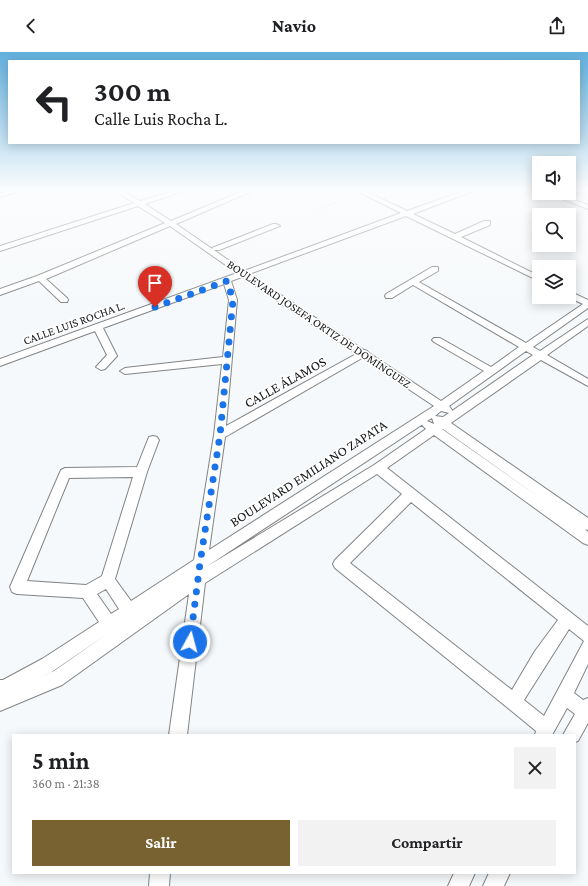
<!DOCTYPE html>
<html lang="es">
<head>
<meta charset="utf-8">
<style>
  body { margin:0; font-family:"Crimson Pro",serif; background:#f2f2f2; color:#202124; height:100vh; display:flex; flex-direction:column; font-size:15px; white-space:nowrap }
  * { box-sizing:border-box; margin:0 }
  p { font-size:13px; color:#757577 }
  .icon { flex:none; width:22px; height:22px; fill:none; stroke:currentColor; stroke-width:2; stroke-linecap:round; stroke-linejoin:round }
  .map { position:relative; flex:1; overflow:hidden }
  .sheet { position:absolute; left:12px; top:682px; width:564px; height:140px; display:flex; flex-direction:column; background:#fff; border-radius:0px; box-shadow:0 2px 10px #0003 }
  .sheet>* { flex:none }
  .banner { position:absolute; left:8px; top:8px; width:572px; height:84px; border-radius:0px; box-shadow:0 2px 10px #0003; background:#fff; color:#202124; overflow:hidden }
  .controls { position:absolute; left:532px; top:104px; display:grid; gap:8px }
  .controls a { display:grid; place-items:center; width:44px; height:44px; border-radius:0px; background:#fff; box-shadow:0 2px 10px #0003; font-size:20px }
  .pin { position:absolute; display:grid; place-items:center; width:34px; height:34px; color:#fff; margin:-41px -17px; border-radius:50% 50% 50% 0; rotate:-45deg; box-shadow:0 0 4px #0007 }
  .pin .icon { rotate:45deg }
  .me { position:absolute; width:44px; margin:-22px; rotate:7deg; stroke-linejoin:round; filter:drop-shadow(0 0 3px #0008) }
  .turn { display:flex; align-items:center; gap:14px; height:84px; padding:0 20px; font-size:18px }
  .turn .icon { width:52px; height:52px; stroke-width:2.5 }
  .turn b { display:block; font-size:28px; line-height:34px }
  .round { display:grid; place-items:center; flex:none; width:42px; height:42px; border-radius:0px; background:#f2f2f2 }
  .head { display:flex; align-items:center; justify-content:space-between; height:68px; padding:0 20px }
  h1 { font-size:24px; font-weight:700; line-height:30px }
  .cta { display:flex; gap:8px; margin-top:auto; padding:8px 20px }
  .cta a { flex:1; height:46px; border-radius:0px; background:#786231; color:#fff; font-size:16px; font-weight:700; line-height:46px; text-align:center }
  .cta a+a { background:#f2f2f2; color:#202124 }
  header { display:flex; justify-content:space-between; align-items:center; height:52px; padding:0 20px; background:#fff; font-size:18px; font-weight:700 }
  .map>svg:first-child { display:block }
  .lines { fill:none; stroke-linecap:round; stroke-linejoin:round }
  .minor-casing { stroke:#818385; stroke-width:2 }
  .path { stroke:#898b8c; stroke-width:1; stroke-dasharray:0.5 2; stroke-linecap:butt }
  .minor { fill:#fff; fill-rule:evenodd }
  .route { stroke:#1a73e8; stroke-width:7; stroke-dasharray:0 12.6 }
  .labels { text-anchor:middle; stroke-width:3.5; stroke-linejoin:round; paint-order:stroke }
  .far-street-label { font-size:12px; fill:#171819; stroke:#fff }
  .street-label { font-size:14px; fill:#171819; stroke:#fff }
</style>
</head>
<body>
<header><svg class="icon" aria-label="back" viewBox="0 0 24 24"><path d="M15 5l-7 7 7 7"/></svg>Navio<svg class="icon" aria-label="share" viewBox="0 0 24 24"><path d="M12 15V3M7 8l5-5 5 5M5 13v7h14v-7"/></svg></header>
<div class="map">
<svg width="588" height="834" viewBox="0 0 588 834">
  <rect width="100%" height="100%" fill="#f6f9fb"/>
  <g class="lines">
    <defs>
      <path id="minor" d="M 14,138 L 23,138 L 0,145 L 0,141 Z
        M 114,138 L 121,138 L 140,149 L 177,138 L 185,138 L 184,139 L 145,152 L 171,169 L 245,138 L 253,138 L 252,139 L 176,172 L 244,219 L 401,161 L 357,139 L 356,138 L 363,138 L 407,159 L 466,138 L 474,138 L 473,139 L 413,162 L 455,182 L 484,169 L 490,169 L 490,173 L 461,185 L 539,224 L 539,229 L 406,164 L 249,222 L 364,298 L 367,299 L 369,301 L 441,349 L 484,319 L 434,290 L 432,288 L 434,286 L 440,286 L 491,315 L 519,295 L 413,233 L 392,246 L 386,246 L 385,244 L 386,242 L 432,215 L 438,215 L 438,219 L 419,230 L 526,291 L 583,252 L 568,245 L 569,239 L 588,248 L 588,256 L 533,295 L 540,299 L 588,267 L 588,274 L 547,303 L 588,327 L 588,334 L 541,308 L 451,371 L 588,466 L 588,478 L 585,477 L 588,480 L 588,493 L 583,491 L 434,383 L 387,416 L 588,574 L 588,612 L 574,641 L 583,648 L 588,646 L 588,671 L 578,689 L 575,690 L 575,683 L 563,683 L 575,662 L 567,656 L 552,683 L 535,683 L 536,679 L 508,656 L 335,516 L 333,512 L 335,508 L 402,442 L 377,422 L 205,531 L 187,683 L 169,683 L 189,542 L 62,633 L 0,659 L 0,628 L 3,628 L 42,607 L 99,570 L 83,546 L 17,542 L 12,540 L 10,535 L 61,418 L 65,416 L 137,415 L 149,385 L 153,384 L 157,385 L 159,388 L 147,420 L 115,527 L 131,549 L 194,508 L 214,383 L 222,312 L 125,322 L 120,319 L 125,316 L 223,305 L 229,248 L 224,232 L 103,276 L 117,304 L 105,317 L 101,318 L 96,315 L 107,303 L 95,279 L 0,314 L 0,307 L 237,221 L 170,174 L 46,227 L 67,246 L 68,248 L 67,250 L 61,250 L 39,229 L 0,243 L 0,237 L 37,224 L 165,171 L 138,154 L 0,199 L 0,194 L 134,151 ZM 242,225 L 356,302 L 226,374 L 237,248 L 231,229 ZM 526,299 L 533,303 L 452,359 L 452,358 L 449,354 ZM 362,306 L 434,354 L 209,498 L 225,385 ZM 441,359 L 449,361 L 443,365 L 435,364 ZM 432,366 L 434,372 L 427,369 ZM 423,372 L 422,373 L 426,377 L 374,413 L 206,515 ZM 442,377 L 443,377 L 543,448 ZM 133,425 L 102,524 L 86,533 L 27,529 L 69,426 ZM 411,450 L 558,568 L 535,599 L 512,638 L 350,511 ZM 106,537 L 119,557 L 111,562 L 97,542 ZM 569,577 L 584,589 L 544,664 L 524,648 ZM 107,582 L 50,621 L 41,625 L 54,619 Z
        M 547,141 L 556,141 L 588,153 L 588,157 Z
        M 273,172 L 276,172 L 280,174 L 219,198 L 213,198 L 212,196 Z
        M 150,821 L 170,821 L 169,834 L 149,834 Z
        M 454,821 L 475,821 L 469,834 L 448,834 Z
        M 489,821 L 510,821 L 504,834 L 483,834 Z"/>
    </defs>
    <use href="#minor" class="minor-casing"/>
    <path class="path" d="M 319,157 L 355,143"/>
    <use href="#minor" class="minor"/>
  </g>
  <linearGradient id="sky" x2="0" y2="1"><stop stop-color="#61b0de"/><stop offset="0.54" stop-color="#fbfcfd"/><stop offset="1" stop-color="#fbfcfd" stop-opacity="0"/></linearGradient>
  <rect width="588" height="254" fill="url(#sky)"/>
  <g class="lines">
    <path class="route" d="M 155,255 L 227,229 L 233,248 L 220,383 L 200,511 L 190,590"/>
  </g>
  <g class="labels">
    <g class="far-street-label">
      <text transform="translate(74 271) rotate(-20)" y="4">CALLE LUIS ROCHA L.</text>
      <text transform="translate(319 272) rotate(34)" y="4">BOULEVARD JOSEFA ORTIZ DE DOMÍNGUEZ</text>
    </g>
    <g class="street-label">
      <text transform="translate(285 330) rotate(-29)" y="5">CALLE ÁLAMOS</text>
      <text transform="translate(308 421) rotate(-33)" y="5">BOULEVARD EMILIANO ZAPATA</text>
    </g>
  </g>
</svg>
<div class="controls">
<a><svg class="icon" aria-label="sound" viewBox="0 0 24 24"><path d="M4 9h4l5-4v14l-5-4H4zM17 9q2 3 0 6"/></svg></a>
<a><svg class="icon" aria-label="search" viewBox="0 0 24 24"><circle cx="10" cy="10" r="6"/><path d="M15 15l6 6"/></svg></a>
<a><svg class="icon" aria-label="layers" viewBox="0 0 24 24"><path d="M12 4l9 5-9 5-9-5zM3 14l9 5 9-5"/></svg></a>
</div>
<div class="pin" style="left:155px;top:255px;background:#d93025"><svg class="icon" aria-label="arrive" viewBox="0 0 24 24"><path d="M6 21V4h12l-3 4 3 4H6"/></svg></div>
<svg class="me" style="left:190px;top:590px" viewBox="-20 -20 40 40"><circle r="17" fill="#1a73e8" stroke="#fff" stroke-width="3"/><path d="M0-11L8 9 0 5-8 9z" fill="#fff"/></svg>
<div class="banner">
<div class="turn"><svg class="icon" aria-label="left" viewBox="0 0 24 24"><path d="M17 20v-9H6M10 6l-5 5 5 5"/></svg><div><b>300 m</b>Calle Luis Rocha L.</div></div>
</div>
<section class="sheet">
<div class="head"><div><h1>5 min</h1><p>360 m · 21:38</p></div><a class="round"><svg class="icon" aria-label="close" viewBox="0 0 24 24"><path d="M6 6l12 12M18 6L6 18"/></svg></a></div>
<div class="cta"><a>Salir</a><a>Compartir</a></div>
</section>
</div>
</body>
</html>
